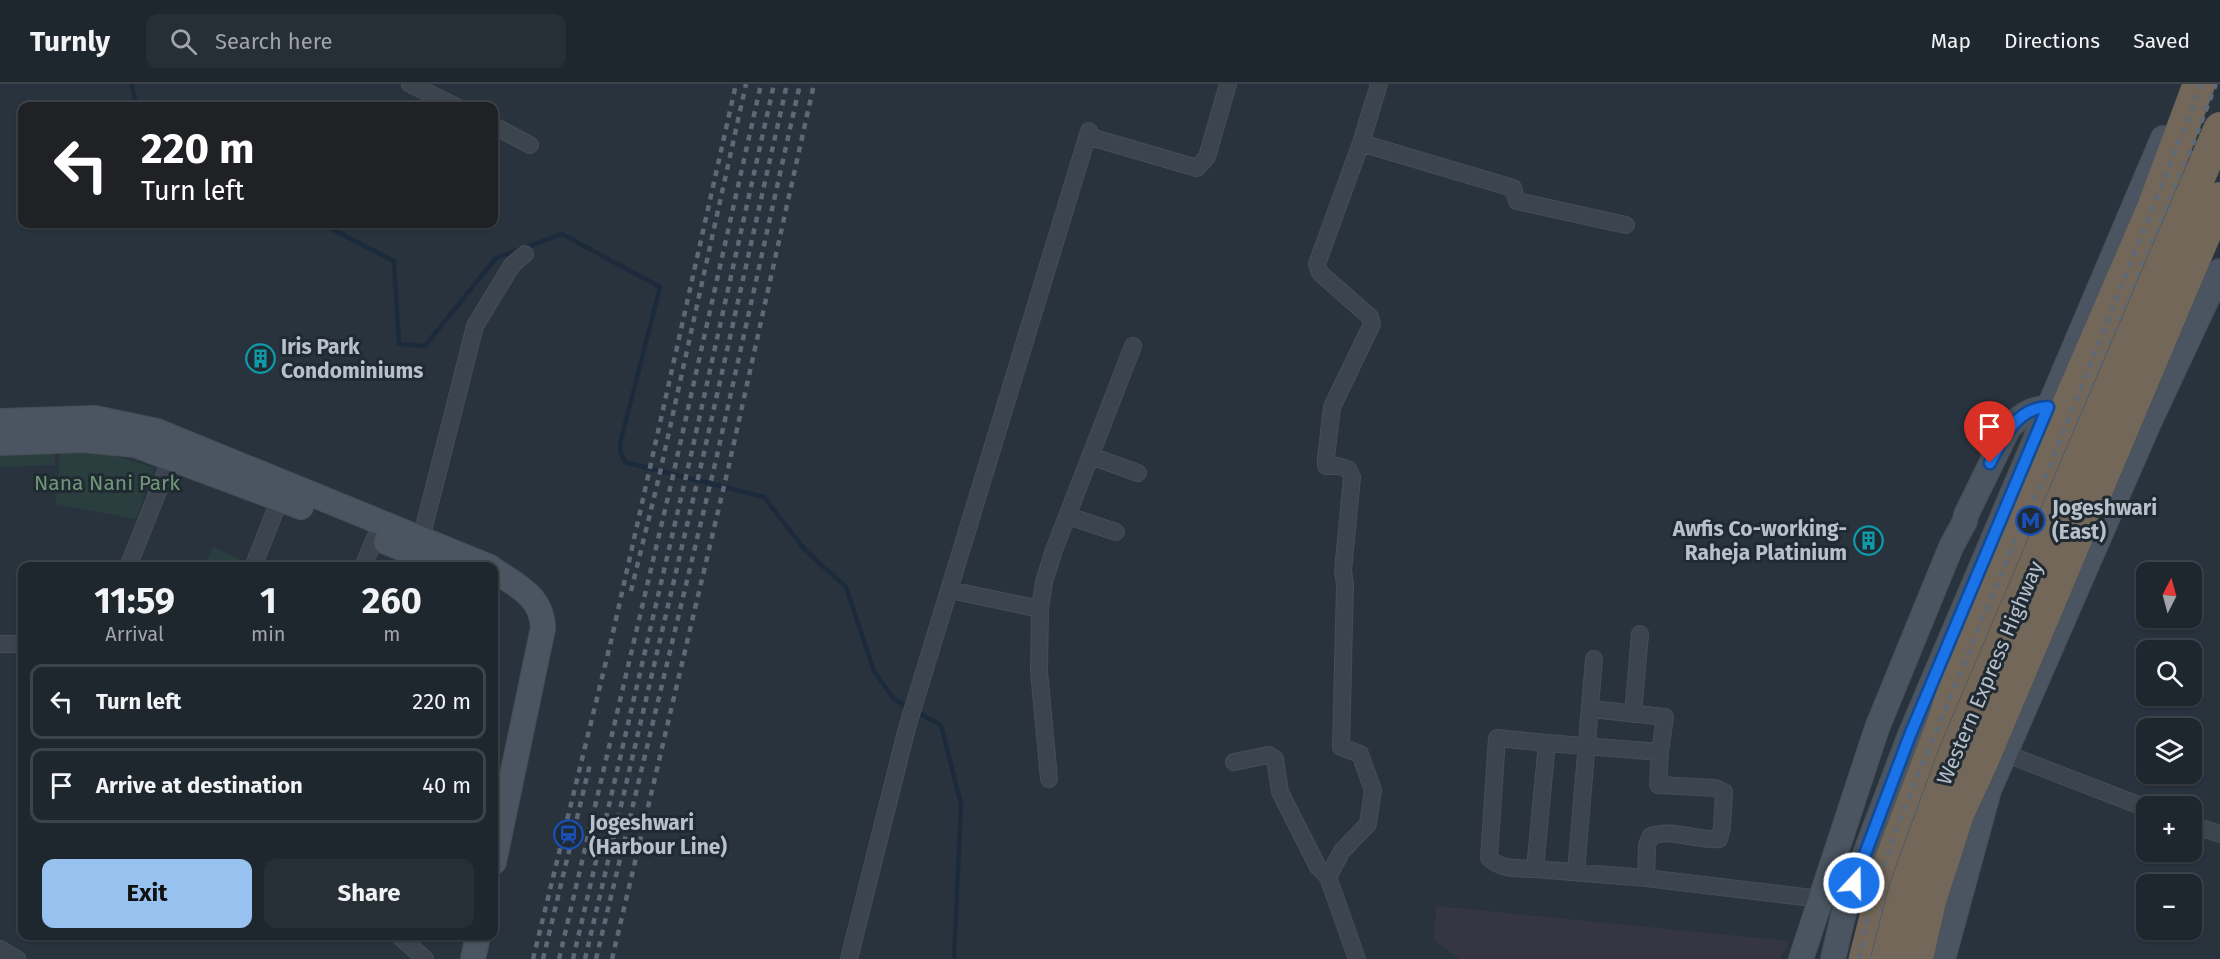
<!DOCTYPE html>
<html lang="en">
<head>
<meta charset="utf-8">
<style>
  body { margin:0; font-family:"Fira Sans",sans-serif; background:#262e36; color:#f1f3f6; height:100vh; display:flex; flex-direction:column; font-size:22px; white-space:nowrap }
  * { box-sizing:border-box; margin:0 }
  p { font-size:20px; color:#a1a5aa }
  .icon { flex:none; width:33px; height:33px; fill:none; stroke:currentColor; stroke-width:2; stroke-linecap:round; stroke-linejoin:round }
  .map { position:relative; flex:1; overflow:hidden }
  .details { position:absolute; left:18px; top:478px; width:480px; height:378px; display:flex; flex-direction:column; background:#1e262e; border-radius:12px; box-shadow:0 2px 4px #0004,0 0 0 2px #3c434a }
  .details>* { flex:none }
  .banner { position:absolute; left:18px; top:18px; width:480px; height:126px; border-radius:12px; box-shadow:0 2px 4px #0004,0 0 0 2px #3c434a; background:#202124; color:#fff; overflow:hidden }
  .needle { width:39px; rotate:6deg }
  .tools { position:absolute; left:2136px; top:478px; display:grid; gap:12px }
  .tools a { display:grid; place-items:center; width:66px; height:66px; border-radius:12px; background:#1e262e; box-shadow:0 2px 4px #0004,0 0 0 2px #3c434a; font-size:30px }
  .pin { position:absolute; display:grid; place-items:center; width:51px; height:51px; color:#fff; margin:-62px -26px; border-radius:50% 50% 50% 0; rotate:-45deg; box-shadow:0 0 6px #0007 }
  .pin .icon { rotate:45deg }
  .me { position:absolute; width:66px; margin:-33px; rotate:21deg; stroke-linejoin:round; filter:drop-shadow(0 0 4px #0008) }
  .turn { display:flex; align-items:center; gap:21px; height:126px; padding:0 24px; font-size:27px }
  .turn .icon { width:78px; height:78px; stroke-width:2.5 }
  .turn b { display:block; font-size:42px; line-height:51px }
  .eta { display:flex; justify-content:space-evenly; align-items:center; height:102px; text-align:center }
  .eta b { font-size:36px; font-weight:700; line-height:42px }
  .action { display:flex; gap:12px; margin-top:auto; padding:12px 24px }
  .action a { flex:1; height:69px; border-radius:12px; background:#97c1ef; color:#111; font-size:24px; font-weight:700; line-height:69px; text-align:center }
  .action a+a { background:#262e36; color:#f1f3f6 }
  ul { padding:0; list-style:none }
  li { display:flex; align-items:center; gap:18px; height:75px; margin:0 12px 9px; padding:0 12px; border:3px solid #3c434a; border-radius:12px }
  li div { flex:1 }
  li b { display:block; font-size:22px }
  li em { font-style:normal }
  header { display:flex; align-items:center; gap:36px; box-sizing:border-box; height:84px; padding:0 30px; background:#1e262e; border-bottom:2px solid #3c434a }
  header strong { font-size:28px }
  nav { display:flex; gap:33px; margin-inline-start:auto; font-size:21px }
  .search { width:420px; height:54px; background:#262e36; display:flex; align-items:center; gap:15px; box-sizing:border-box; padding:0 21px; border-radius:12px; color:#a1a5aa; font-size:22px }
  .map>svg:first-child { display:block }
  .medical { fill:#363643 }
  .green { fill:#2a3e3f }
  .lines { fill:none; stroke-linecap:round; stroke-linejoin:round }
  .stream { stroke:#1c2b3b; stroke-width:4.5 }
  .street-casing { stroke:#454e57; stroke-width:18 }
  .secondary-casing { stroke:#454e57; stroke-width:26 }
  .highway-casing { stroke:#465059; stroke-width:33 }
  .street { stroke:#3c454e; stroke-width:16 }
  .secondary { stroke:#4a5561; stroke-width:24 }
  .highway { stroke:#736759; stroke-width:32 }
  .rail { stroke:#5e6975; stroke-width:4.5; stroke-dasharray:6 6; stroke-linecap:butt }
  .highway-bridge-casing { stroke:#465059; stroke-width:33; stroke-linecap:butt }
  .highway-bridge { stroke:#736759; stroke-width:32 }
  .route-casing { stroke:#114b97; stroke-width:15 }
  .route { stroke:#1a73e8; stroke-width:10 }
  .labels { text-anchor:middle; stroke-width:6; stroke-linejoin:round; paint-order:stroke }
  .poi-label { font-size:21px; font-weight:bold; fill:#b8c0c9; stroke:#202a33; text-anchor:start }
  .park-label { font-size:21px; fill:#719777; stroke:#202a33 }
  .street-label { font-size:21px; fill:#b8c0c9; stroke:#202a33 }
</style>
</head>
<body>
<header>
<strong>Turnly</strong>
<div class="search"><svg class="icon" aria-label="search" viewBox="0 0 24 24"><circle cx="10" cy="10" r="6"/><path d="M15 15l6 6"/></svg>Search here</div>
<nav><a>Map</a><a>Directions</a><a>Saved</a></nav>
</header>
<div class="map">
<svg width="2220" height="875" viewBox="0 0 2220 875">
  <rect width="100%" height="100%" fill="#28333e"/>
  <path class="medical" d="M 1437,822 L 1790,857 L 1780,875 L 1460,875 L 1433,855 Z"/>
  <path class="green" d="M 54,351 L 55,381 L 0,383 L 0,353 Z
    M 60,366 L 113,371 L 154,384 L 136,435 L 56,420 Z
    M 213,463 L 243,477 L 240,483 L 203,483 Z"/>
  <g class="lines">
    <path class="stream" d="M 132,0 L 136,22
      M 322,140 L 394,177 L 399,260 L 425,262 L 496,174 L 562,150 L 660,203 L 620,360 L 621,370 L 625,378 L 764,413 L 805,466 L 846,503 L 874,587 L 894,615 L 910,624
      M 917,628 L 941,641 L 961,720 L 954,875"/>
    <defs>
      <path id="street" d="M 410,0 L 455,22
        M 494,42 L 530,61
        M 1087,52 L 1197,84 L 1207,73 L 1228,0
        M 1361,59 L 1513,104 L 1517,117 L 1626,141
        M 1091,372 L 1138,389
        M 1068,432 L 1116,448
        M 417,463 L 422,451 L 475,242 L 512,181 L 525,170
        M 128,483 L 174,367
        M 253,483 L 280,415
        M 363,483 L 375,454
        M 950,506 L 1040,525 L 1039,587 L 1049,695
        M 1040,525 L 1044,498 L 1054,466 L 1133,262
        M 0,560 L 22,560
        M 1591,625 L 1665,633 L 1660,668
        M 1633,630 L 1640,550
        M 1996,666 L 2146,724
        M 1234,678 L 1269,671 L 1275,675 L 1280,708 L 1318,783 L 1328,793
        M 2192,741 L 2220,750
        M 1535,785 C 1519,784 1501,786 1489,774 L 1497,654 L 1547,659
        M 1576,788 L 1594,575
        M 1646,794 L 1647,761 L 1651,752 C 1672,744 1697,757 1719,755 L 1722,744 L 1724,708 L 1715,704 L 1658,701 L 1660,668 L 1547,659 L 1535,785 L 1646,794 L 1820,815
        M 399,852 L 425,875
        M 0,865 L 17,875
        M 849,875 L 907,644 L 1089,47
        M 1357,875 L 1328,793 L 1342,767 L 1368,740 L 1373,706 L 1360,670 L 1341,663 L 1345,500 L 1343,487 L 1352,393 L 1348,385 L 1338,382 L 1326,382 L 1326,374 L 1332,323 L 1372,240 L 1370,233 L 1320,189 L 1317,180 L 1361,59 L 1379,0"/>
      <path id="secondary" d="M 0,337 L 95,334 L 157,347 L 490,483
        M 0,359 L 84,356 L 135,361 L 301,423
        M 386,458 L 447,483
        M 494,486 C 517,502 542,512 543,544 L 494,778
        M 473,875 L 478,852
        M 1801,875 L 1877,644 L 1951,463 L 1965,437 L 1966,431 L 2008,345 C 2021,330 2038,320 2057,326
        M 1833,875 L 1846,820 L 1910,651 L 2163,54
        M 1943,875 L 1989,706 L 2148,341 L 2220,187"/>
      <path id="highway" d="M 1865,875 L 1888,784 L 1943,639 L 1966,569 L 2065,328 L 2153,124 L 2199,0"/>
    </defs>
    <use href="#street" class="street-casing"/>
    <use href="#secondary" class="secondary-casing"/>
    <use href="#highway" class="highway-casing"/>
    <use href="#street" class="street"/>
    <use href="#secondary" class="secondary"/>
    <use href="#highway" class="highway"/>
    <path class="rail" d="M 631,507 L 659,393 L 746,0
      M 533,875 L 612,553 L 736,0
      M 543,875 L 590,680
      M 559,875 L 672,396 L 761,0
      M 573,875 L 691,371 L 774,0
      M 585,875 L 703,373 L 787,0
      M 596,875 L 716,376 L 800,0
      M 612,875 L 729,381 L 814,0
      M 1859,875 L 1869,823 L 1902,730 L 2024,435 L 2049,384 L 2202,0
      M 1872,875 L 1883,824 L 1914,734 L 2190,68 L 2216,0"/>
    <defs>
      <path id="highway-bridge" d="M 1887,875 L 1905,805 L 1955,668 L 2220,44
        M 1917,875 L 1930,817 L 1958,730 L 1982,678 L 2220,114"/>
    </defs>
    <use href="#highway-bridge" class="highway-bridge-casing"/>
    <use href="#highway-bridge" class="highway-bridge"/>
  </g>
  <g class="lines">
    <defs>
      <path id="route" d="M 1854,799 L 1910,651 L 2048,323 C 2016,324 2003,354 1990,379"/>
    </defs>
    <use href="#route" class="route-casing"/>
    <use href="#route" class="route"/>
  </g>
  <defs>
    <symbol id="building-ring" viewBox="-11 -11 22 22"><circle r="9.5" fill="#202a33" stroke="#0f9aa8" stroke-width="1.5"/><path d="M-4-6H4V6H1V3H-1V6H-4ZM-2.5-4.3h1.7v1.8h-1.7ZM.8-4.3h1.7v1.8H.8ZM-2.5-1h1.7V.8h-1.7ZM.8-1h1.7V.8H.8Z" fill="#0f9aa8"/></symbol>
    <symbol id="metro-ring" viewBox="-11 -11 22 22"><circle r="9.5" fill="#202a33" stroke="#1a4fb4" stroke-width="1.5"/><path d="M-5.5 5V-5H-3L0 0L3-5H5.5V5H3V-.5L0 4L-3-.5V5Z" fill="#1a4fb4"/></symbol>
    <symbol id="station-ring" viewBox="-11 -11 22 22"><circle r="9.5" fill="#202a33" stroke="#1a4fb4" stroke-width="1.5"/><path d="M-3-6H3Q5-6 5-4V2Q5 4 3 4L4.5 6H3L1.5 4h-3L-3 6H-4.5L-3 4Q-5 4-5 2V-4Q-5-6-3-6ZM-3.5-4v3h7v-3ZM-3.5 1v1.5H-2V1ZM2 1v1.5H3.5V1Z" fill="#1a4fb4"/></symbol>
  </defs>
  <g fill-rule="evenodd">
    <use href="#building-ring" x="244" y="258" width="33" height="33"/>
    <use href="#metro-ring" x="2014" y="420" width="33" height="33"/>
    <use href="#building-ring" x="1852" y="440" width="33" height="33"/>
    <use href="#station-ring" x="552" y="734" width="33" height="33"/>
  </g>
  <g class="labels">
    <g class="poi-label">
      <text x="281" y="270">Iris Park<tspan x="281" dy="24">Condominiums</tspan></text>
      <text x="2052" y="431">Jogeshwari<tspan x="2052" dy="24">(East)</tspan></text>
      <text x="1847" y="452" text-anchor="end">Awfis Co-working-<tspan x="1847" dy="24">Raheja Platinium</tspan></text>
      <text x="589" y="746">Jogeshwari<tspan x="589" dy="24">(Harbour Line)</tspan></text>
    </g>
    <g class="park-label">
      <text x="107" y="406">Nana Nani Park</text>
    </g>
    <g class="street-label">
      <text transform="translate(1990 589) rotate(-67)" y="7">Western Express Highway</text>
    </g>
  </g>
</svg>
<div class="tools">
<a><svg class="needle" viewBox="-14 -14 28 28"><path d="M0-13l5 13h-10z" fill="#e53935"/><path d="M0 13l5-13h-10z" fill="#a1a5aa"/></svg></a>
<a><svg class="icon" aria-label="search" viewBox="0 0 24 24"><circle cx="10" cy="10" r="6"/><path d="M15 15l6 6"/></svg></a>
<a><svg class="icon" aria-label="layers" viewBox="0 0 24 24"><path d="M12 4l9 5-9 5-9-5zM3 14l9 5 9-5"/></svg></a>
<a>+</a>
<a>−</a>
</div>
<div class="pin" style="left:1990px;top:379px;background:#d93025"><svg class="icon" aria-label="arrive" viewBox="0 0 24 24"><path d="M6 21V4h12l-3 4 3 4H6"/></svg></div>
<svg class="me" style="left:1854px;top:799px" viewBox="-20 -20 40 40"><circle r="17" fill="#1a73e8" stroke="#fff" stroke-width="3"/><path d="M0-11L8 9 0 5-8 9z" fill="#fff"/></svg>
<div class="banner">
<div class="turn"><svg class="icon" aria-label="left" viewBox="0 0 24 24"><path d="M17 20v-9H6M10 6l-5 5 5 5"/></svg><div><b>220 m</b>Turn left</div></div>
</div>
<section class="details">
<div class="eta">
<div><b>11:59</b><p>Arrival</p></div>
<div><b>1</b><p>min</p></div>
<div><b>260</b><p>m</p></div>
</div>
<ul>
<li><svg class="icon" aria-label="left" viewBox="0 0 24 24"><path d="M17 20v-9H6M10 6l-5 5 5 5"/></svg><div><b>Turn left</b></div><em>220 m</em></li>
<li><svg class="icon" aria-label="arrive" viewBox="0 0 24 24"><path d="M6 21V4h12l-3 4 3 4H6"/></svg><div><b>Arrive at destination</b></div><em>40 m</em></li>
</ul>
<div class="action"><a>Exit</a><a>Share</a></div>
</section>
</div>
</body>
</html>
